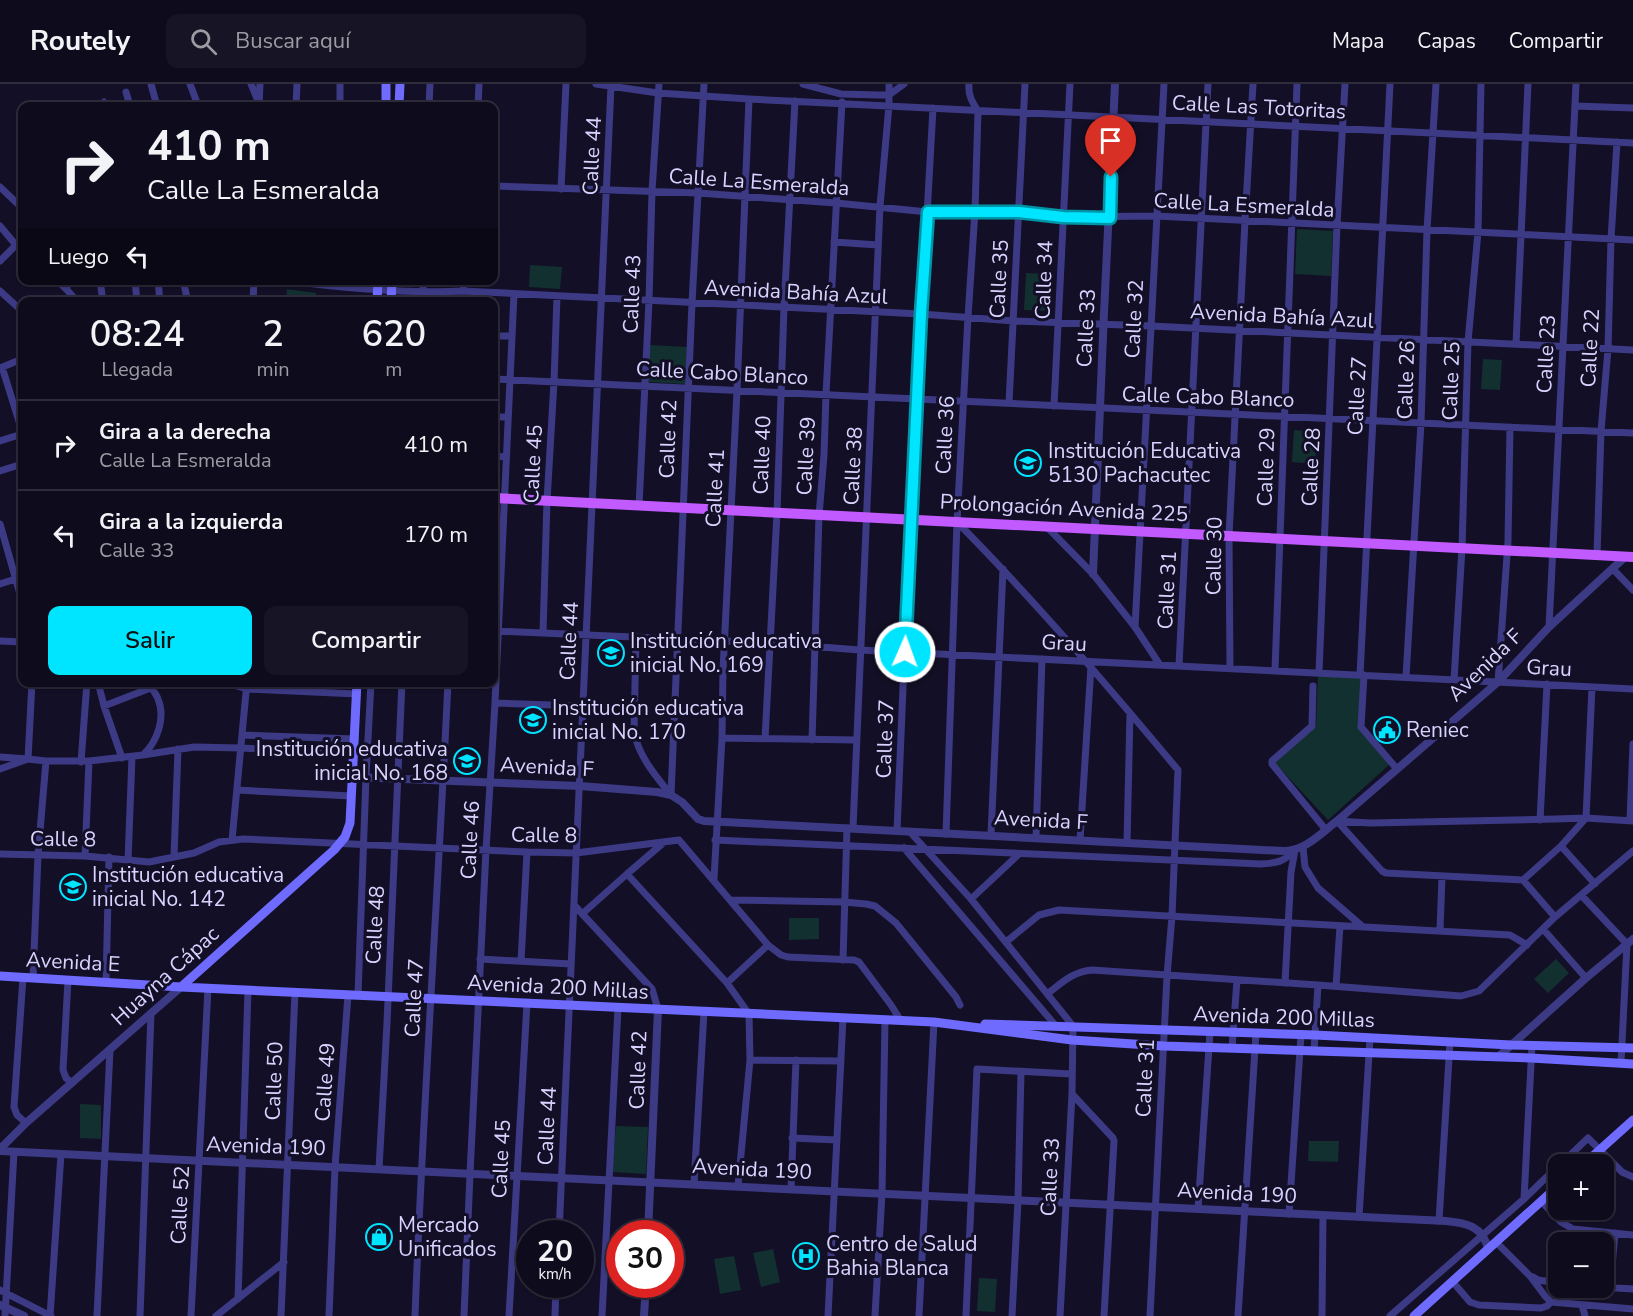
<!DOCTYPE html>
<html lang="es">
<head>
<meta charset="utf-8">
<style>
  body { margin:0; font-family:"Nunito Sans",sans-serif; background:#171425; color:#f1f3f6; height:100vh; display:flex; flex-direction:column; font-size:22px; white-space:nowrap }
  * { box-sizing:border-box; margin:0 }
  p { font-size:20px; color:#9b9ba3 }
  .icon { flex:none; width:33px; height:33px; fill:none; stroke:currentColor; stroke-width:2; stroke-linecap:round; stroke-linejoin:round }
  .map { position:relative; flex:1; overflow:hidden }
  .side { position:absolute; left:18px; top:213px; width:480px; height:390px; display:flex; flex-direction:column; background:#0e0b1c; border-radius:12px; box-shadow:0 2px 4px #0004,0 0 0 2px #2e2b3b }
  .side>* { flex:none }
  .guide { position:absolute; left:18px; top:18px; width:480px; height:183px; border-radius:12px; box-shadow:0 2px 4px #0004,0 0 0 2px #2e2b3b; background:#0e0b1c; color:#f1f3f6; overflow:hidden }
  .fabs { position:absolute; left:1548px; top:1070px; display:grid; gap:12px }
  .fabs a { display:grid; place-items:center; width:66px; height:66px; border-radius:12px; background:#0e0b1c; box-shadow:0 2px 4px #0004,0 0 0 2px #2e2b3b; font-size:30px }
  .speed { position:absolute; left:516px; top:1136px; display:flex; gap:12px; font-size:30px; font-weight:700; text-align:center }
  .speed>* { display:grid; place-content:center; width:78px; height:78px; border-radius:50%; background:#0e0b1c; box-shadow:0 2px 4px #0004,0 0 0 2px #2e2b3b; line-height:1 }
  .speed small { font-size:15px; font-weight:400 }
  .speed .limit { border:9px solid #d22; background:#fff; color:#111 }
  .pin { position:absolute; display:grid; place-items:center; width:51px; height:51px; color:#fff; margin:-62px -26px; border-radius:50% 50% 50% 0; rotate:-45deg; box-shadow:0 0 6px #0007 }
  .pin .icon { rotate:45deg }
  .me { position:absolute; width:66px; margin:-33px; rotate:2deg; stroke-linejoin:round; filter:drop-shadow(0 0 4px #0008) }
  .turn { display:flex; align-items:center; gap:21px; height:126px; padding:0 30px; font-size:27px }
  .turn .icon { width:78px; height:78px; stroke-width:2.5 }
  .turn b { display:block; font-size:42px; line-height:51px }
  .then { display:flex; align-items:center; height:57px; padding:0 30px; background:#0003; gap:12px; font-size:22px }
  .eta { display:flex; justify-content:space-evenly; align-items:center; height:102px; text-align:center }
  .eta b { font-size:36px; font-weight:600; line-height:42px }
  .button { display:flex; gap:12px; margin-top:auto; padding:12px 30px }
  .button a { flex:1; height:69px; border-radius:12px; background:#00e5ff; color:#111; font-size:24px; font-weight:600; line-height:69px; text-align:center }
  .button a+a { background:#171425; color:#f1f3f6 }
  ul { padding:0; list-style:none }
  li { display:flex; align-items:center; gap:18px; height:90px; padding:0 30px; border-top:2px solid #2e2b3b }
  li div { flex:1 }
  li b { display:block; font-size:22px }
  li em { font-style:normal }
  header { display:flex; align-items:center; gap:36px; box-sizing:border-box; height:84px; padding:0 30px; background:#0e0b1c; border-bottom:2px solid #2e2b3b }
  header strong { font-size:28px }
  nav { display:flex; gap:33px; margin-inline-start:auto; font-size:21px }
  .search { width:420px; height:54px; background:#171425; display:flex; align-items:center; gap:15px; box-sizing:border-box; padding:0 21px; border-radius:12px; color:#9b9ba3; font-size:22px }
  .map>svg:first-child { display:block }
  .green { fill:#12302f }
  .lines { fill:none; stroke-linecap:round; stroke-linejoin:round }
  .minor { stroke:#3d3a85; stroke-width:7 }
  .tertiary { stroke:#3d3a85; stroke-width:8 }
  .secondary { stroke:#6f6bff; stroke-width:9 }
  .primary { stroke:#c25bff; stroke-width:10 }
  .route-casing { stroke:#0095a6; stroke-width:15 }
  .route { stroke:#00e5ff; stroke-width:10 }
  .labels { text-anchor:middle; stroke-width:6; stroke-linejoin:round; paint-order:stroke }
  .street-label { font-size:21px; fill:#d9d4ff; stroke:#130f26 }
  .poi-label { font-size:21px; fill:#d9d4ff; stroke:#130f26; text-anchor:start }
</style>
</head>
<body>
<header>
<strong>Routely</strong>
<div class="search"><svg class="icon" aria-label="search" viewBox="0 0 24 24"><circle cx="10" cy="10" r="6"/><path d="M15 15l6 6"/></svg>Buscar aquí</div>
<nav><a>Mapa</a><a>Capas</a><a>Compartir</a></nav>
</header>
<div class="map">
<svg width="1633" height="1232" viewBox="0 0 1633 1232">
  <rect width="100%" height="100%" fill="#130f26"/>
  <path class="green" d="M 1297,145 L 1333,147 L 1331,192 L 1295,190 Z
    M 530,181 L 562,183 L 560,205 L 529,203 Z
    M 1026,189 L 1051,190 L 1050,227 L 1024,226 Z
    M 287,205 L 316,209 L 316,217 L 286,217 Z
    M 649,261 L 687,263 L 685,300 L 647,298 Z
    M 1483,275 L 1502,276 L 1500,306 L 1481,305 Z
    M 1294,346 L 1318,348 L 1315,380 L 1292,378 Z
    M 1318,591 L 1361,593 L 1359,645 L 1390,680 L 1328,736 L 1275,679 L 1316,642 Z
    M 789,834 L 819,834 L 819,855 L 789,856 Z
    M 1556,875 L 1569,889 L 1548,909 L 1534,895 Z
    M 80,1020 L 101,1021 L 101,1055 L 80,1054 Z
    M 616,1042 L 648,1043 L 646,1090 L 612,1088 Z
    M 1309,1057 L 1339,1057 L 1338,1078 L 1308,1077 Z
    M 773,1165 L 780,1198 L 761,1203 L 753,1169 Z
    M 734,1172 L 741,1206 L 720,1210 L 714,1175 Z
    M 979,1194 L 997,1195 L 995,1228 L 977,1227 Z"/>
  <g class="lines">
    <path class="minor" d="M 151,0 L 157,22
      M 190,0 L 196,16
      M 251,0 L 258,17
      M 596,0 L 658,9 L 749,15 L 1633,59
      M 803,0 L 841,10 L 879,11 L 889,11 L 904,0
      M 126,8 L 130,22
      M 104,18 L 107,22
      M 259,22 L 260,0
      M 296,22 L 297,0
      M 340,22 L 340,0
      M 429,22 L 430,0
      M 478,22 L 479,0
      M 1575,22 L 1633,24
      M 494,102 L 698,109 L 836,119 L 928,128 L 1019,128 L 1063,133 L 1156,132 L 1633,156
      M 0,103 L 22,124
      M 561,105 L 566,0
      M 0,142 L 16,161 L 22,166
      M 834,158 L 878,161
      M 0,177 L 16,161
      M 57,196 L 67,206
      M 67,196 L 67,206 L 78,218
      M 100,196 L 103,218
      M 135,196 L 137,218
      M 158,196 L 160,218
      M 183,196 L 188,218
      M 282,196 C 342,204 403,210 463,207 L 921,230 L 1014,237 L 1151,242 L 1633,266
      M 0,207 L 22,227
      M 463,207 L 464,196
      M 423,209 L 423,196
      M 253,218 L 254,196
      M 494,252 L 512,252
      M 1516,260 L 1528,0
      M 2,283 L 22,347
      M 0,284 L 22,275
      M 494,295 L 1633,349
      M 1009,319 L 1025,0
      M 1054,322 L 1070,0
      M 494,333 L 508,333
      M 0,357 L 22,350
      M 494,372 L 506,373
      M 0,387 L 22,380
      M 639,422 L 649,217 L 652,107 L 659,0
      M 957,438 C 1035,517 1107,601 1178,686 L 1172,832 L 1167,892 L 1150,1232
      M 0,440 L 22,517
      M 1047,443 L 1093,490 L 1135,543 L 1160,581
      M 1597,471 L 1601,347 L 1608,265 L 1611,155 L 1617,58
      M 1613,485 L 1633,506
      M 0,500 L 22,493
      M 1135,543 L 1164,0
      M 1549,543 L 1576,0
      M 494,547 L 770,559 L 860,566 L 1633,605
      M 543,549 L 547,417 L 554,298 L 557,212
      M 636,554 L 634,649 C 640,674 655,691 671,711
      M 0,557 L 22,558
      M 1179,582 L 1208,0
      M 1230,584 L 1229,452 L 1245,137 L 1253,0
      M 1275,586 L 1297,0
      M 1319,589 L 1337,141 L 1345,0
      M 1360,591 L 1390,0
      M 1364,591 L 1361,643 L 1397,685
      M 1406,593 L 1421,339 L 1427,146 L 1436,0
      M 1454,596 L 1462,464 L 1468,258 L 1478,148 L 1481,0
      M 98,598 L 104,622 L 166,598
      M 223,598 L 247,605 L 357,610
      M 1498,598 L 1508,457 L 1510,343
      M 1313,602 L 1312,642 L 1272,677 L 1272,680 L 1326,746
      M 495,619 L 582,622
      M 104,622 L 122,674
      M 243,651 L 355,655
      M 722,654 L 856,656
      M 765,655 L 777,429 L 784,223 L 795,17
      M 812,656 L 819,432 L 824,371 L 826,310 L 842,18
      M 143,671 L 194,663 L 241,664 L 354,669
      M 0,673 L 28,675 L 32,598
      M 81,678 L 87,598
      M 0,685 L 28,675 L 46,677 L 89,677 L 143,671 C 157,658 166,634 158,615 C 156,609 151,604 148,598
      M 237,706 L 351,712
      M 671,711 L 692,219 L 704,0
      M 1540,736 L 1547,600
      M 1630,736 L 1633,660
      M 1337,737 L 1382,787 L 1386,789 L 1523,796 L 1561,762 L 1586,734 L 1592,603
      M 1337,737 L 1370,739 L 1556,735 L 1586,734 L 1633,737
      M 853,744 L 880,122 L 889,21 L 889,0
      M 897,747 L 910,436 L 933,24
      M 910,748 L 971,815 L 1073,942 L 1072,1010 L 1060,1232
      M 946,750 L 957,438 L 968,233 L 975,127 L 978,27 C 972,18 968,11 969,0
      M 991,751 L 1003,485
      M 1036,753 L 1042,575
      M 232,756 L 247,598
      M 715,756 L 1261,780 C 1277,779 1284,778 1295,766
      M 1080,756 L 1091,582
      M 1127,759 L 1130,629
      M 662,760 L 627,790 L 727,899 L 749,930 L 750,976 L 738,1102
      M 1561,762 L 1595,800
      M 1303,763 L 1305,783 L 1318,804 L 1363,843
      M 904,764 L 1056,942
      M 0,770 L 85,772 L 149,778 L 194,769 L 219,758 L 243,755 L 527,768 L 576,769 L 679,756 L 768,861 L 781,871 L 788,873 L 854,876 L 859,878 L 891,921 L 901,937
      M 85,772 L 89,677
      M 174,773 L 178,665
      M 128,777 L 132,673
      M 714,795 L 722,654 L 723,586 L 737,307 L 749,15
      M 1523,796 L 1555,833
      M 1582,812 L 1627,860 L 1621,979
      M 971,815 L 1019,770
      M 731,816 L 844,818 L 866,820 L 875,822 L 896,839 L 956,913 L 960,921
      M 574,821 L 652,905 L 658,925
      M 582,830 L 627,790
      M 1543,845 L 1586,894
      M 1440,846 L 1442,793
      M 1006,858 L 1039,831 L 1059,826 L 1510,851 L 1527,861
      M 480,875 L 571,880
      M 843,876 L 847,744
      M 521,877 L 527,768
      M 23,893 L 14,1023 L 17,1031 L 26,1039
      M 33,894 L 38,771 L 46,677
      M 68,896 L 63,986 L 66,994 L 72,999
      M 106,899 L 109,773
      M 727,899 L 768,861
      M 1285,899 L 1291,788 L 1295,766
      M 1336,902 L 1340,842
      M 1047,910 C 1063,898 1072,888 1092,886 L 1318,901 L 1461,912 L 1479,907 L 1555,833 L 1633,767
      M 358,911 L 366,693 L 371,598
      M 1232,964 L 1237,896
      M 1314,967 L 1318,901
      M 750,976 L 841,977
      M 1072,1010 L 1113,1054 L 1114,1057 L 1104,1232
      M 792,1054 L 837,1056
      M 1561,1080 L 1588,1054 L 1622,1088 L 1633,1093
      M 379,1085 L 387,939 L 402,598
      M 694,1100 L 704,928
      M 791,1105 L 796,976
      M 1524,1115 L 1532,961
      M 1541,1117 L 1561,1138 L 1573,1145 L 1633,1151
      M 1198,1125 L 1210,948
      M 1289,1130 L 1301,951
      M 1359,1133 L 1370,954
      M 1439,1137 L 1450,958
      M 559,1149 L 611,2
      M 1496,1158 L 1530,1192 L 1545,1212 L 1551,1218 L 1633,1225
      M 1533,1193 L 1538,1196 L 1558,1199
      M 1452,1197 L 1470,1218 L 1479,1221 L 1541,1224 L 1547,1222 L 1551,1218
      M 1599,1203 L 1633,1205
      M 1610,1204 L 1615,1149
      M 0,1206 L 51,1232
      M 238,1215 L 248,906
      M 1582,1221 L 1585,1232
      M 5,1232 L 14,1068
      M 50,1232 L 61,1070
      M 97,1232 L 110,966
      M 140,1232 L 151,929
      M 191,1232 L 208,904
      M 216,1232 L 284,1178
      M 281,1232 L 295,908
      M 329,1232 L 335,1083 L 348,911
      M 415,1232 C 423,1021 438,810 448,598
      M 464,1232 L 470,1090 L 486,766 L 495,619 L 514,210
      M 509,1232 L 527,919
      M 555,1232 L 556,1200
      M 602,1232 L 618,924
      M 828,1232 L 843,934
      M 875,1232 L 882,1109 L 885,936
      M 919,1232 L 934,938
      M 966,1232 L 977,985 L 1071,990
      M 1012,1232 L 1018,1116 L 1021,988
      M 1238,1232 L 1256,949
      M 1322,1232 L 1323,1131
      M 1390,1232 L 1524,1115 L 1558,1082"/>
    <path class="tertiary" d="M 1093,490 C 1099,327 1107,163 1115,0
      M 353,693 L 580,702 L 657,708 L 671,711 L 682,718 L 698,735 L 704,737 L 1283,767 C 1305,767 1320,750 1337,737 L 1498,598 L 1549,543 L 1625,473
      M 1498,973 L 1586,894 L 1633,855
      M 0,1065 L 26,1039 L 181,903
      M 0,1067 L 1446,1137 C 1466,1139 1483,1142 1488,1165
      M 648,1149 L 658,925
      M 0,1221 L 24,1232
      M 644,1232 L 646,1200"/>
    <path class="secondary" d="M 386,22 L 386,0
      M 399,22 L 400,0
      M 377,218 L 378,196
      M 391,218 L 392,196
      M 0,892 L 181,903 L 934,938 L 1072,956 L 1164,962 L 1531,974 L 1633,980
      M 181,903 L 334,766 L 345,753 L 350,739 L 357,598
      M 985,940 L 1315,951 L 1511,961 L 1633,964
      M 1584,1080 L 1633,1036
      M 1414,1232 L 1558,1102"/>
    <path class="primary" d="M 494,414 L 1633,473"/>
  </g>
  <g class="lines">
    <defs>
      <path id="route" d="M 905,568 L 921,230 L 928,128 L 1019,128 L 1063,133 L 1110,134 L 1111,93"/>
    </defs>
    <use href="#route" class="route-casing"/>
    <use href="#route" class="route"/>
  </g>
  <defs>
    <symbol id="school-ring" viewBox="-11 -11 22 22"><circle r="9.5" fill="#130f26" stroke="#00e5ff" stroke-width="1.5"/><path d="M0-5L7-2L0 1L-7-2ZM-4 1L0 2.5L4 1V4Q0 6-4 4Z" fill="#00e5ff"/></symbol>
    <symbol id="civic-ring" viewBox="-11 -11 22 22"><circle r="9.5" fill="#130f26" stroke="#00e5ff" stroke-width="1.5"/><path d="M-.6-6.5H3V-4.5H.6V-3L4-1V1h2V6H-6V1h2V-1L-.6-3ZM-1.2 2.5V6h2.4V2.5Z" fill="#00e5ff"/></symbol>
    <symbol id="shop-ring" viewBox="-11 -11 22 22"><circle r="9.5" fill="#130f26" stroke="#00e5ff" stroke-width="1.5"/><path d="M-5-2.5h2.3a2.7 3.5 0 0 1 5.4 0H5L5.5 6h-11ZM-1.5-2.5h3a1.5 2.3 0 0 0-3 0Z" fill="#00e5ff"/></symbol>
    <symbol id="hospital-ring" viewBox="-11 -11 22 22"><circle r="9.5" fill="#130f26" stroke="#00e5ff" stroke-width="1.5"/><path d="M-5-5h3v3.5h4V-5h3V5h-3V1.5h-4V5h-3Z" fill="#00e5ff"/></symbol>
  </defs>
  <g fill-rule="evenodd">
    <use href="#school-ring" x="1013" y="364" width="30" height="30"/>
    <use href="#school-ring" x="596" y="554" width="30" height="30"/>
    <use href="#school-ring" x="518" y="621" width="30" height="30"/>
    <use href="#civic-ring" x="1372" y="631" width="30" height="30"/>
    <use href="#school-ring" x="452" y="662" width="30" height="30"/>
    <use href="#school-ring" x="58" y="788" width="30" height="30"/>
    <use href="#shop-ring" x="364" y="1138" width="30" height="30"/>
    <use href="#hospital-ring" x="791" y="1157" width="30" height="30"/>
  </g>
  <g class="labels">
    <g class="street-label">
      <text transform="translate(1259 23) rotate(3)" y="7">Calle Las Totoritas</text>
      <text transform="translate(592 72) rotate(-87)" y="7">Calle 44</text>
      <text transform="translate(759 98) rotate(4)" y="7">Calle La Esmeralda</text>
      <text transform="translate(1244 121) rotate(3)" y="7">Calle La Esmeralda</text>
      <text transform="translate(999 195) rotate(-87)" y="7">Calle 35</text>
      <text transform="translate(1044 196) rotate(-88)" y="7">Calle 34</text>
      <text transform="translate(796 208) rotate(3)" y="7">Avenida Bahía Azul</text>
      <text transform="translate(632 210) rotate(-88)" y="7">Calle 43</text>
      <text transform="translate(1282 232) rotate(3)" y="7">Avenida Bahía Azul</text>
      <text transform="translate(1134 235) rotate(-87)" y="7">Calle 32</text>
      <text transform="translate(1086 244) rotate(-87)" y="7">Calle 33</text>
      <text transform="translate(1590 264) rotate(-87)" y="7">Calle 22</text>
      <text transform="translate(1546 270) rotate(-87)" y="7">Calle 23</text>
      <text transform="translate(722 289) rotate(3)" y="7">Calle Cabo Blanco</text>
      <text transform="translate(1406 296) rotate(-88)" y="7">Calle 26</text>
      <text transform="translate(1451 297) rotate(-88)" y="7">Calle 25</text>
      <text transform="translate(1357 312) rotate(-87)" y="7">Calle 27</text>
      <text transform="translate(1208 313) rotate(2)" y="7">Calle Cabo Blanco</text>
      <text transform="translate(945 351) rotate(-87)" y="7">Calle 36</text>
      <text transform="translate(668 355) rotate(-88)" y="7">Calle 42</text>
      <text transform="translate(762 371) rotate(-88)" y="7">Calle 40</text>
      <text transform="translate(806 372) rotate(-87)" y="7">Calle 39</text>
      <text transform="translate(533 380) rotate(-87)" y="7">Calle 45</text>
      <text transform="translate(853 382) rotate(-87)" y="7">Calle 38</text>
      <text transform="translate(1266 383) rotate(-88)" y="7">Calle 29</text>
      <text transform="translate(1311 383) rotate(-87)" y="7">Calle 28</text>
      <text transform="translate(715 404) rotate(-87)" y="7">Calle 41</text>
      <text transform="translate(1064 424) rotate(3)" y="7">Prolongación Avenida 225</text>
      <text transform="translate(1214 472) rotate(-89)" y="7">Calle 30</text>
      <text transform="translate(1167 506) rotate(-87)" y="7">Calle 31</text>
      <text transform="translate(569 557) rotate(-87)" y="7">Calle 44</text>
      <text transform="translate(1064 559) rotate(3)" y="7">Grau</text>
      <text transform="translate(1485 581) rotate(-44)" y="7">Avenida F</text>
      <text transform="translate(1549 584) rotate(3)" y="7">Grau</text>
      <text transform="translate(885 655) rotate(-88)" y="7">Calle 37</text>
      <text transform="translate(547 683) rotate(3)" y="7">Avenida F</text>
      <text transform="translate(1041 736) rotate(3)" y="7">Avenida F</text>
      <text transform="translate(544 751) rotate(1)" y="7">Calle 8</text>
      <text transform="translate(63 755) rotate(1)" y="7">Calle 8</text>
      <text transform="translate(470 756) rotate(-87)" y="7">Calle 46</text>
      <text transform="translate(375 841) rotate(-87)" y="7">Calle 48</text>
      <text transform="translate(73 878) rotate(3)" y="7">Avenida E</text>
      <text transform="translate(165 892) rotate(-42)" y="7">Huayna Cápac</text>
      <text transform="translate(558 903) rotate(3)" y="7">Avenida 200 Millas</text>
      <text transform="translate(414 914) rotate(-87)" y="7">Calle 47</text>
      <text transform="translate(1284 933) rotate(2)" y="7">Avenida 200 Millas</text>
      <text transform="translate(638 986) rotate(-88)" y="7">Calle 42</text>
      <text transform="translate(1145 994) rotate(-87)" y="7">Calle 31</text>
      <text transform="translate(274 997) rotate(-88)" y="7">Calle 50</text>
      <text transform="translate(325 998) rotate(-86)" y="7">Calle 49</text>
      <text transform="translate(547 1042) rotate(-87)" y="7">Calle 44</text>
      <text transform="translate(266 1062) rotate(2)" y="7">Avenida 190</text>
      <text transform="translate(501 1075) rotate(-87)" y="7">Calle 45</text>
      <text transform="translate(752 1085) rotate(3)" y="7">Avenida 190</text>
      <text transform="translate(1050 1093) rotate(-87)" y="7">Calle 33</text>
      <text transform="translate(1237 1109) rotate(3)" y="7">Avenida 190</text>
      <text transform="translate(180 1121) rotate(-87)" y="7">Calle 52</text>
    </g>
    <g class="poi-label">
      <text x="1048" y="374">Institución Educativa<tspan x="1048" dy="24">5130 Pachacutec</tspan></text>
      <text x="630" y="564">Institución educativa<tspan x="630" dy="24">inicial No. 169</tspan></text>
      <text x="552" y="631">Institución educativa<tspan x="552" dy="24">inicial No. 170</tspan></text>
      <text x="1406" y="653">Reniec</text>
      <text x="448" y="672" text-anchor="end">Institución educativa<tspan x="448" dy="24">inicial No. 168</tspan></text>
      <text x="92" y="798">Institución educativa<tspan x="92" dy="24">inicial No. 142</tspan></text>
      <text x="398" y="1148">Mercado<tspan x="398" dy="24">Unificados</tspan></text>
      <text x="826" y="1167">Centro de Salud<tspan x="826" dy="24">Bahia Blanca</tspan></text>
    </g>
  </g>
</svg>
<div class="fabs">
<a>+</a>
<a>−</a>
</div>
<div class="speed"><div>20<small>km/h</small></div><div class="limit">30</div></div>
<div class="pin" style="left:1111px;top:93px;background:#d93025"><svg class="icon" aria-label="arrive" viewBox="0 0 24 24"><path d="M6 21V4h12l-3 4 3 4H6"/></svg></div>
<svg class="me" style="left:905px;top:568px" viewBox="-20 -20 40 40"><circle r="17" fill="#00e5ff" stroke="#fff" stroke-width="3"/><path d="M0-11L8 9 0 5-8 9z" fill="#fff"/></svg>
<div class="guide">
<div class="turn"><svg class="icon" aria-label="right" viewBox="0 0 24 24"><path d="M7 20v-9h11M14 6l5 5-5 5"/></svg><div><b>410 m</b>Calle La Esmeralda</div></div>
<div class="then">Luego<svg class="icon" aria-label="left" viewBox="0 0 24 24"><path d="M17 20v-9H6M10 6l-5 5 5 5"/></svg></div>
</div>
<section class="side">
<div class="eta">
<div><b>08:24</b><p>Llegada</p></div>
<div><b>2</b><p>min</p></div>
<div><b>620</b><p>m</p></div>
</div>
<ul>
<li><svg class="icon" aria-label="right" viewBox="0 0 24 24"><path d="M7 20v-9h11M14 6l5 5-5 5"/></svg><div><b>Gira a la derecha</b><p>Calle La Esmeralda</p></div><em>410 m</em></li>
<li><svg class="icon" aria-label="left" viewBox="0 0 24 24"><path d="M17 20v-9H6M10 6l-5 5 5 5"/></svg><div><b>Gira a la izquierda</b><p>Calle 33</p></div><em>170 m</em></li>
</ul>
<div class="button"><a>Salir</a><a>Compartir</a></div>
</section>
</div>
</body>
</html>
